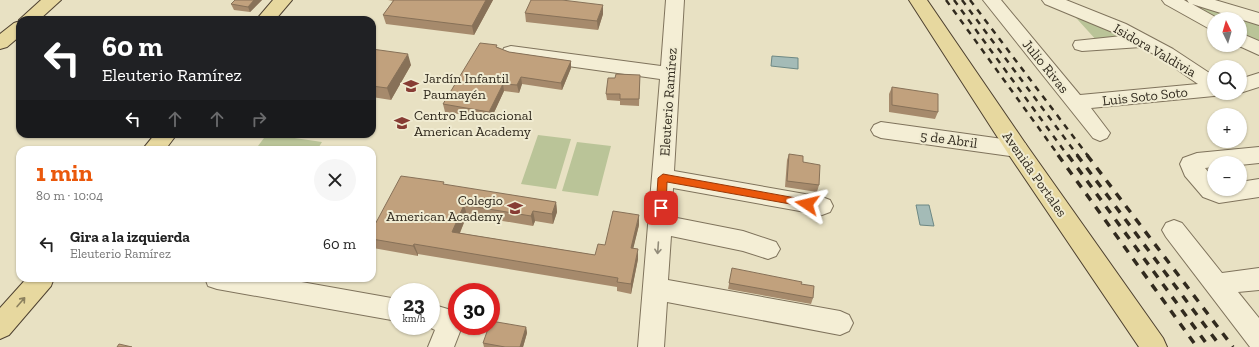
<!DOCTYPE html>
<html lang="es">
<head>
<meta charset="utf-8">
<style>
  body { margin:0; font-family:"Zilla Slab",serif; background:#f6f6f6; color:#222; height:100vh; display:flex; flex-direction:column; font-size:15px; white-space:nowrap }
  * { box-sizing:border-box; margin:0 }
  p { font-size:13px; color:#767676 }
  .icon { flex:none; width:22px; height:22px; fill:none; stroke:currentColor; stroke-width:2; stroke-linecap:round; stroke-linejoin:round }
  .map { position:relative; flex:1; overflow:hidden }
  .sheet { position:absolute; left:16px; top:146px; width:360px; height:136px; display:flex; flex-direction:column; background:#fff; border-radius:12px; box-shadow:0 1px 3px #0004 }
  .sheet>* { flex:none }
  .hud { position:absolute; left:16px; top:16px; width:360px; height:122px; border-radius:12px; box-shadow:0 1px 3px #0004; background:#202124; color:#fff; overflow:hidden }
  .needle { width:26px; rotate:355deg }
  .controls { position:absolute; left:1207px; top:12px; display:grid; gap:8px }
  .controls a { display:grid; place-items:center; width:40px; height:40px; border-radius:50%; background:#fff; box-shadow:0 1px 3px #0004; font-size:20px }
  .speed { position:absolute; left:388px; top:283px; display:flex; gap:8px; font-size:20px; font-weight:700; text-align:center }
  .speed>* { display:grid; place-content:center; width:52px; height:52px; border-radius:50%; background:#fff; box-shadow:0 1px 3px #0004; line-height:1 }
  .speed small { font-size:10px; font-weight:400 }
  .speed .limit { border:6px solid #d22; background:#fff; color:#111 }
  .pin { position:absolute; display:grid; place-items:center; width:34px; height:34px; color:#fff; margin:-17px; border-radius:8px; box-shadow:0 2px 6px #0006 }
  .me { position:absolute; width:44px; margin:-22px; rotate:280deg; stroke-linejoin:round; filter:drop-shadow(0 0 3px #0008) }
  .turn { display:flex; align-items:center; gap:14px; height:84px; padding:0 20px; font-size:18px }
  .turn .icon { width:52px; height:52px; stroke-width:2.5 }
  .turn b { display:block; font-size:28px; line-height:34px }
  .lanes { display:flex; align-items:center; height:38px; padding:0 20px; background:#0003; justify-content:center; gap:20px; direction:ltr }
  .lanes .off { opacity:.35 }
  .round { display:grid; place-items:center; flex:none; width:42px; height:42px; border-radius:21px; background:#f6f6f6 }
  .overview { display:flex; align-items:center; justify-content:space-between; height:68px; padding:0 20px }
  h1 { font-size:24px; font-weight:700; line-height:30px; color:#ea580c }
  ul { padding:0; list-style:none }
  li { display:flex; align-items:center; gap:12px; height:60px; padding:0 20px }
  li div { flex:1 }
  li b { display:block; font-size:15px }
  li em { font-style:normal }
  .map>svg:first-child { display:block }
  .green { fill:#bac498 }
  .water { fill:#a4bbb7; stroke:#6d8884 }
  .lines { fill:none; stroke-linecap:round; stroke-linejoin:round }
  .minor-casing { stroke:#7f735c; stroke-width:2 }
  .major-casing { stroke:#4e4130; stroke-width:2 }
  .minor { fill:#f4eed5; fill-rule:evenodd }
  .major { fill:#e7d89f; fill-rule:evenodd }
  .rail-far1 { stroke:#312a1e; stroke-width:2.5; stroke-dasharray:6 6; stroke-linecap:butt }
  .rail { stroke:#312a1e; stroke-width:3.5; stroke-dasharray:8 8; stroke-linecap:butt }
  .wall { fill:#a68a6c }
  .shaded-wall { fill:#877158 }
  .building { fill:#c1a17d; stroke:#877158 }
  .oneway { stroke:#928c7a }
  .oneway2 { stroke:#8c815e }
  .route { fill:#ea580c; stroke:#983908 }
  .labels { text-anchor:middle; stroke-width:4; stroke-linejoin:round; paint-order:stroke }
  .street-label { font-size:14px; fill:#312a1e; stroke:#f0ebd1 }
  .poi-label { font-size:14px; fill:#312a1e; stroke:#f0ebd1; text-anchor:start }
</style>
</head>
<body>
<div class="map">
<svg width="1259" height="347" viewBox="0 0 1259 347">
  <rect width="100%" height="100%" fill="#e8e1c3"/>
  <path class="green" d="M 1179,0 L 1259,21 L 1259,47 L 1240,36 L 1240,19 L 1214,19 Z
    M 1068,9 L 1137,38 L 1098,42 Z
    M 267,134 L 322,142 L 317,150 L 255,150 Z
    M 538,135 L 571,139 L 556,189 L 521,184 Z
    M 577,142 L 611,146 L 598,196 L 562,191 Z"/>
  <path class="water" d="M 772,56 L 798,58 L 798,69 L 771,66 Z
    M 916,205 L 929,205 L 934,226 L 920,225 Z"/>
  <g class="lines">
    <defs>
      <path id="minor" d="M 666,0 L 684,0 L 674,171 L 822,197 L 830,200 L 833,206 L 830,212 L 822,215 L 673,188 L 672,217 L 743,231 L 776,242 L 780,249 L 776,256 L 768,259 L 743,251 L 671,236 L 668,280 L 840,311 L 849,315 L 853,323 L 849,331 L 840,335 L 667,302 L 664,347 L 638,347 L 660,79 L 511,58 L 504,56 L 502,52 L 504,48 L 511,46 L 661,66 Z
        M 983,0 L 1001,0 L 1080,95 L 1198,84 L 1159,57 L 1141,47 L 1082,51 L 1075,49 L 1073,45 L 1075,41 L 1122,36 L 1045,4 L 1042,0 L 1066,0 L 1126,24 L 1173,49 L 1214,76 L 1214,93 L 1221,93 L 1214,96 L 1091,108 L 1110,133 L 1107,138 L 1100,141 L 1093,138 Z
        M 1162,0 L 1184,0 L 1189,3 L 1187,0 L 1215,0 L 1259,13 L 1259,25 L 1192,4 L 1219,19 L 1214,19 L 1214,30 L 1208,28 L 1165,4 Z
        M 1240,33 L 1259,41 L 1259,55 L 1237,45 L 1240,45 Z
        M 1259,73 L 1259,87 L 1240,93 L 1240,79 Z
        M 881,122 L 1017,141 L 1025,143 L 1028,149 L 1025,155 L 1017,157 L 881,138 L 874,135 L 871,130 L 874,125 Z
        M 1259,147 L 1259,163 L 1240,165 L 1240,163 L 1214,163 L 1214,167 L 1205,168 L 1214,179 L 1214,189 L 1240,189 L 1240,182 L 1259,179 L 1259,197 L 1219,203 L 1203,197 L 1185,176 L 1180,164 L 1183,158 L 1197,153 Z
        M 1174,220 L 1182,223 L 1222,273 L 1259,268 L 1259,290 L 1238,292 L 1259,318 L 1259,347 L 1250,347 L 1166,237 L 1162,230 L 1166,223 Z
        M 205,278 L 279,278 L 397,299 L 397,321 L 217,289 L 208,286 Z
        M 431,304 L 451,310 L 457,320 L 457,326 L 460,326 L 461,329 L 454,347 L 428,347 L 435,330 L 427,326 L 431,326 Z"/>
      <path id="major" d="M 41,0 L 61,0 L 39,20 L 20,20 L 20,36 L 7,47 L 0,49 L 0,34 L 14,23 L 20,21 L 19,20 Z
        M 273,0 L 292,0 L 275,20 L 256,20 Z
        M 909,0 L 927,0 L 1025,143 L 1163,338 L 1167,347 L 1139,347 L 1009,155 Z
        M 155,134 L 177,134 L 165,150 L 142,150 Z
        M 27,278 L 54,278 L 51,286 L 9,335 L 0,339 L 0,308 Z"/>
    </defs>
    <use href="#minor" class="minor-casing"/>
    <use href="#major" class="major-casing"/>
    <use href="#minor" class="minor"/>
    <use href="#major" class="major"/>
    <path class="rail-far1" d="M 946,0 L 1059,156
      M 954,0 L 1068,156
      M 962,0 L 1078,156
      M 970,0 L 1088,156"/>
    <path class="rail" d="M 1058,155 L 1197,347
      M 1068,155 L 1209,347
      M 1077,155 L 1221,347
      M 1087,155 L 1233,347"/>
  </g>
  <path class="wall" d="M 262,0 L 250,12 L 234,10 L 231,4 Z
    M 388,0 L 493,0 L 474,35 L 386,24 L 383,15 L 393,1 Z
    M 525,13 L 603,14 L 598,30 L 526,22 Z
    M 497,47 L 509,52 L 571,61 L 571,68 L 562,90 L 522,84 L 519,93 L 504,91 L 491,119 L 445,112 L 443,104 Z
    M 372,49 L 411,65 L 391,100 L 372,97 Z
    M 640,75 L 639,106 L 620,105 L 620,101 L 607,100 L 606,94 L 615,78 Z
    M 892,87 L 938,112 L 935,119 L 889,112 L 889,94 Z
    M 789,154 L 803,162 L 819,185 L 817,192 L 785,187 L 787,160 Z
    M 444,185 L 556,202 L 557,212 L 553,224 L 535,221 L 533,226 L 467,215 L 460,233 L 595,255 L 605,245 L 639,225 L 633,248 L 638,259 L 631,294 L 617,291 L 617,287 L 418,254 L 418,256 L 373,248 L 372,247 L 372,230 Z
    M 731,274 L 801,284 L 813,298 L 811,304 L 728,289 Z
    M 526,327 L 527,333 L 523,347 L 484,347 L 483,343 Z"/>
  <path class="shaded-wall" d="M 254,0 L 262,0 L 250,12 L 248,7 Z
    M 486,0 L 493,0 L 474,35 L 472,26 Z
    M 603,5 L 603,14 L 598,30 L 597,21 Z
    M 408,54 L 411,65 L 391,100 L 387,88 Z
    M 571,61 L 571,68 L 562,90 L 561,83 Z
    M 521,77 L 522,84 L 519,93 L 517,85 Z
    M 503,84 L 504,91 L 491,119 L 489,112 Z
    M 556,202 L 557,212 L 553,224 L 552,214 Z
    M 464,205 L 467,215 L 456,242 L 452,232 Z
    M 533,211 L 535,221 L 533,226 L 531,216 Z
    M 639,215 L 639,225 L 631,258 L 631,248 Z
    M 414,244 L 418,254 L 418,256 L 413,246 Z
    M 638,249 L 638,259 L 631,294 L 631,284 Z
    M 526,327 L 527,333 L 523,347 L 520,347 Z"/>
  <path class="building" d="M 235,0 L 254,0 L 248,7 L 231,4 Z
    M 394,0 L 486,0 L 472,26 L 383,15 Z
    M 531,0 L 562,0 L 603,5 L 597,21 L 525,13 Z
    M 480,43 L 497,45 L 496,47 L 509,52 L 571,61 L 561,83 L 521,77 L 517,85 L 503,84 L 489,112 L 443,104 Z
    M 372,49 L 408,54 L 387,88 L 372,86 Z
    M 616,74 L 640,75 L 639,99 L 620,99 L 620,94 L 606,94 L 608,78 L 615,78 Z
    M 892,87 L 938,94 L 938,112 L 892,105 Z
    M 789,154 L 803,156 L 803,162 L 820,165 L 819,185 L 787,181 Z
    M 401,176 L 444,182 L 443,184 L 556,202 L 552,214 L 533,211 L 531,216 L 464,205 L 452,232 L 595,255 L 598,244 L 605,245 L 613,211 L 639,215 L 631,248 L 638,249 L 631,284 L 617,282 L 618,278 L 414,244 L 413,246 L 372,239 L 372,230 Z
    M 732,268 L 802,282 L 801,284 L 814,286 L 813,298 L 729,283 Z
    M 491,321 L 526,327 L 520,347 L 505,347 L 483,343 L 489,326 L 491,326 Z
    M 119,344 L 132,347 L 117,347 Z"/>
  <defs><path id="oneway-shaft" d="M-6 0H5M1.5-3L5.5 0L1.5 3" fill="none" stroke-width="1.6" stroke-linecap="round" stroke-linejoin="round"/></defs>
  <use class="oneway" href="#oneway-shaft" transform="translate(658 248) rotate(94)"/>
  <use class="oneway2" href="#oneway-shaft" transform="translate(21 302) rotate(-49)"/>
  <path class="route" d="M 663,174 L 807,200 L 811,201 L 812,204 L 811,206 L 807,207 L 667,182 L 666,208 L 664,211 L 658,211 L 656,208 L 658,178 Z"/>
  <defs>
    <symbol id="school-bare" viewBox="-9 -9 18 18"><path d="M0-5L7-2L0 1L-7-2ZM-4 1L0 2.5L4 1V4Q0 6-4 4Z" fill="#873c34" stroke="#f0ebd1" stroke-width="2.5" paint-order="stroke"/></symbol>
  </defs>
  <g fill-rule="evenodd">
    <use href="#school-bare" x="400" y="75" width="22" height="22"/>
    <use href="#school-bare" x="391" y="112" width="22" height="22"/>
    <use href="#school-bare" x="504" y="197" width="22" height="22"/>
  </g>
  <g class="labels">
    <g class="street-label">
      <text transform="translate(1155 50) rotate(30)" y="5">Isidora Valdivia</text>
      <text transform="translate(1046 66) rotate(51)" y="5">Julio Rivas</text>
      <text transform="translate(1145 96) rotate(-6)" y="5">Luis Soto Soto</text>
      <text transform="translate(668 102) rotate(-86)" y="5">Eleuterio Ramírez</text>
      <text transform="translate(949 139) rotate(8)" y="5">5 de Abril</text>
      <text transform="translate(1035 174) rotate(55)" y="5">Avenida Portales</text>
    </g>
    <g class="poi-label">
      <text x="423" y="83">Jardín Infantil<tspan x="423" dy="16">Paumayén</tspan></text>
      <text x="414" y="120">Centro Educacional<tspan x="414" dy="16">American Academy</tspan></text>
      <text x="503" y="205" text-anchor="end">Colegio<tspan x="503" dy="16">American Academy</tspan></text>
    </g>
  </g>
</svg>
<div class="controls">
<a><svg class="needle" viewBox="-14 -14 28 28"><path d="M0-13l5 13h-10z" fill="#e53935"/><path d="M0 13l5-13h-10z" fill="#767676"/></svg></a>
<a><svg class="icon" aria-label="search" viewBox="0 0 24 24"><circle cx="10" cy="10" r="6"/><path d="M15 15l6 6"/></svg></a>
<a>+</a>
<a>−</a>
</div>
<div class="speed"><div>23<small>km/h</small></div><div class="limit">30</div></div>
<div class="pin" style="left:661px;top:208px;background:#d93025"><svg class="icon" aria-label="arrive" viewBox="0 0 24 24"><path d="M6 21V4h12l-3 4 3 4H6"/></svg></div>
<svg class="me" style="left:807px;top:204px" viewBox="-20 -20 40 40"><path d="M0-17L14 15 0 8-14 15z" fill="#ea580c" stroke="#fff" stroke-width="4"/></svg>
<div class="hud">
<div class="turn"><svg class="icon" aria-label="left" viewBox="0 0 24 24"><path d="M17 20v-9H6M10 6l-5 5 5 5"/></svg><div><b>60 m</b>Eleuterio Ramírez</div></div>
<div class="lanes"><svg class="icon" aria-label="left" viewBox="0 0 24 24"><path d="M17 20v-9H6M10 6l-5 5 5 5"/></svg><svg class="icon off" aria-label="ahead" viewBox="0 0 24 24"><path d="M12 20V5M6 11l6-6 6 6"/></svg><svg class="icon off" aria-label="ahead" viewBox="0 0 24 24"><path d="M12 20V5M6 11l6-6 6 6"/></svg><svg class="icon off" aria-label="right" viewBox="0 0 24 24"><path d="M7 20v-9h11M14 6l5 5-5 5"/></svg></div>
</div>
<section class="sheet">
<div class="overview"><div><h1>1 min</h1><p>80 m · 10:04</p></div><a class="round"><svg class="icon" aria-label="close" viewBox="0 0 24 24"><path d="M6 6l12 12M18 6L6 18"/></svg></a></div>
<ul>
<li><svg class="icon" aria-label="left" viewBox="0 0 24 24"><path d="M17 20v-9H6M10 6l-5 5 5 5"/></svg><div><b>Gira a la izquierda</b><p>Eleuterio Ramírez</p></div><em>60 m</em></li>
</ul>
</section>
</div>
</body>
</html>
